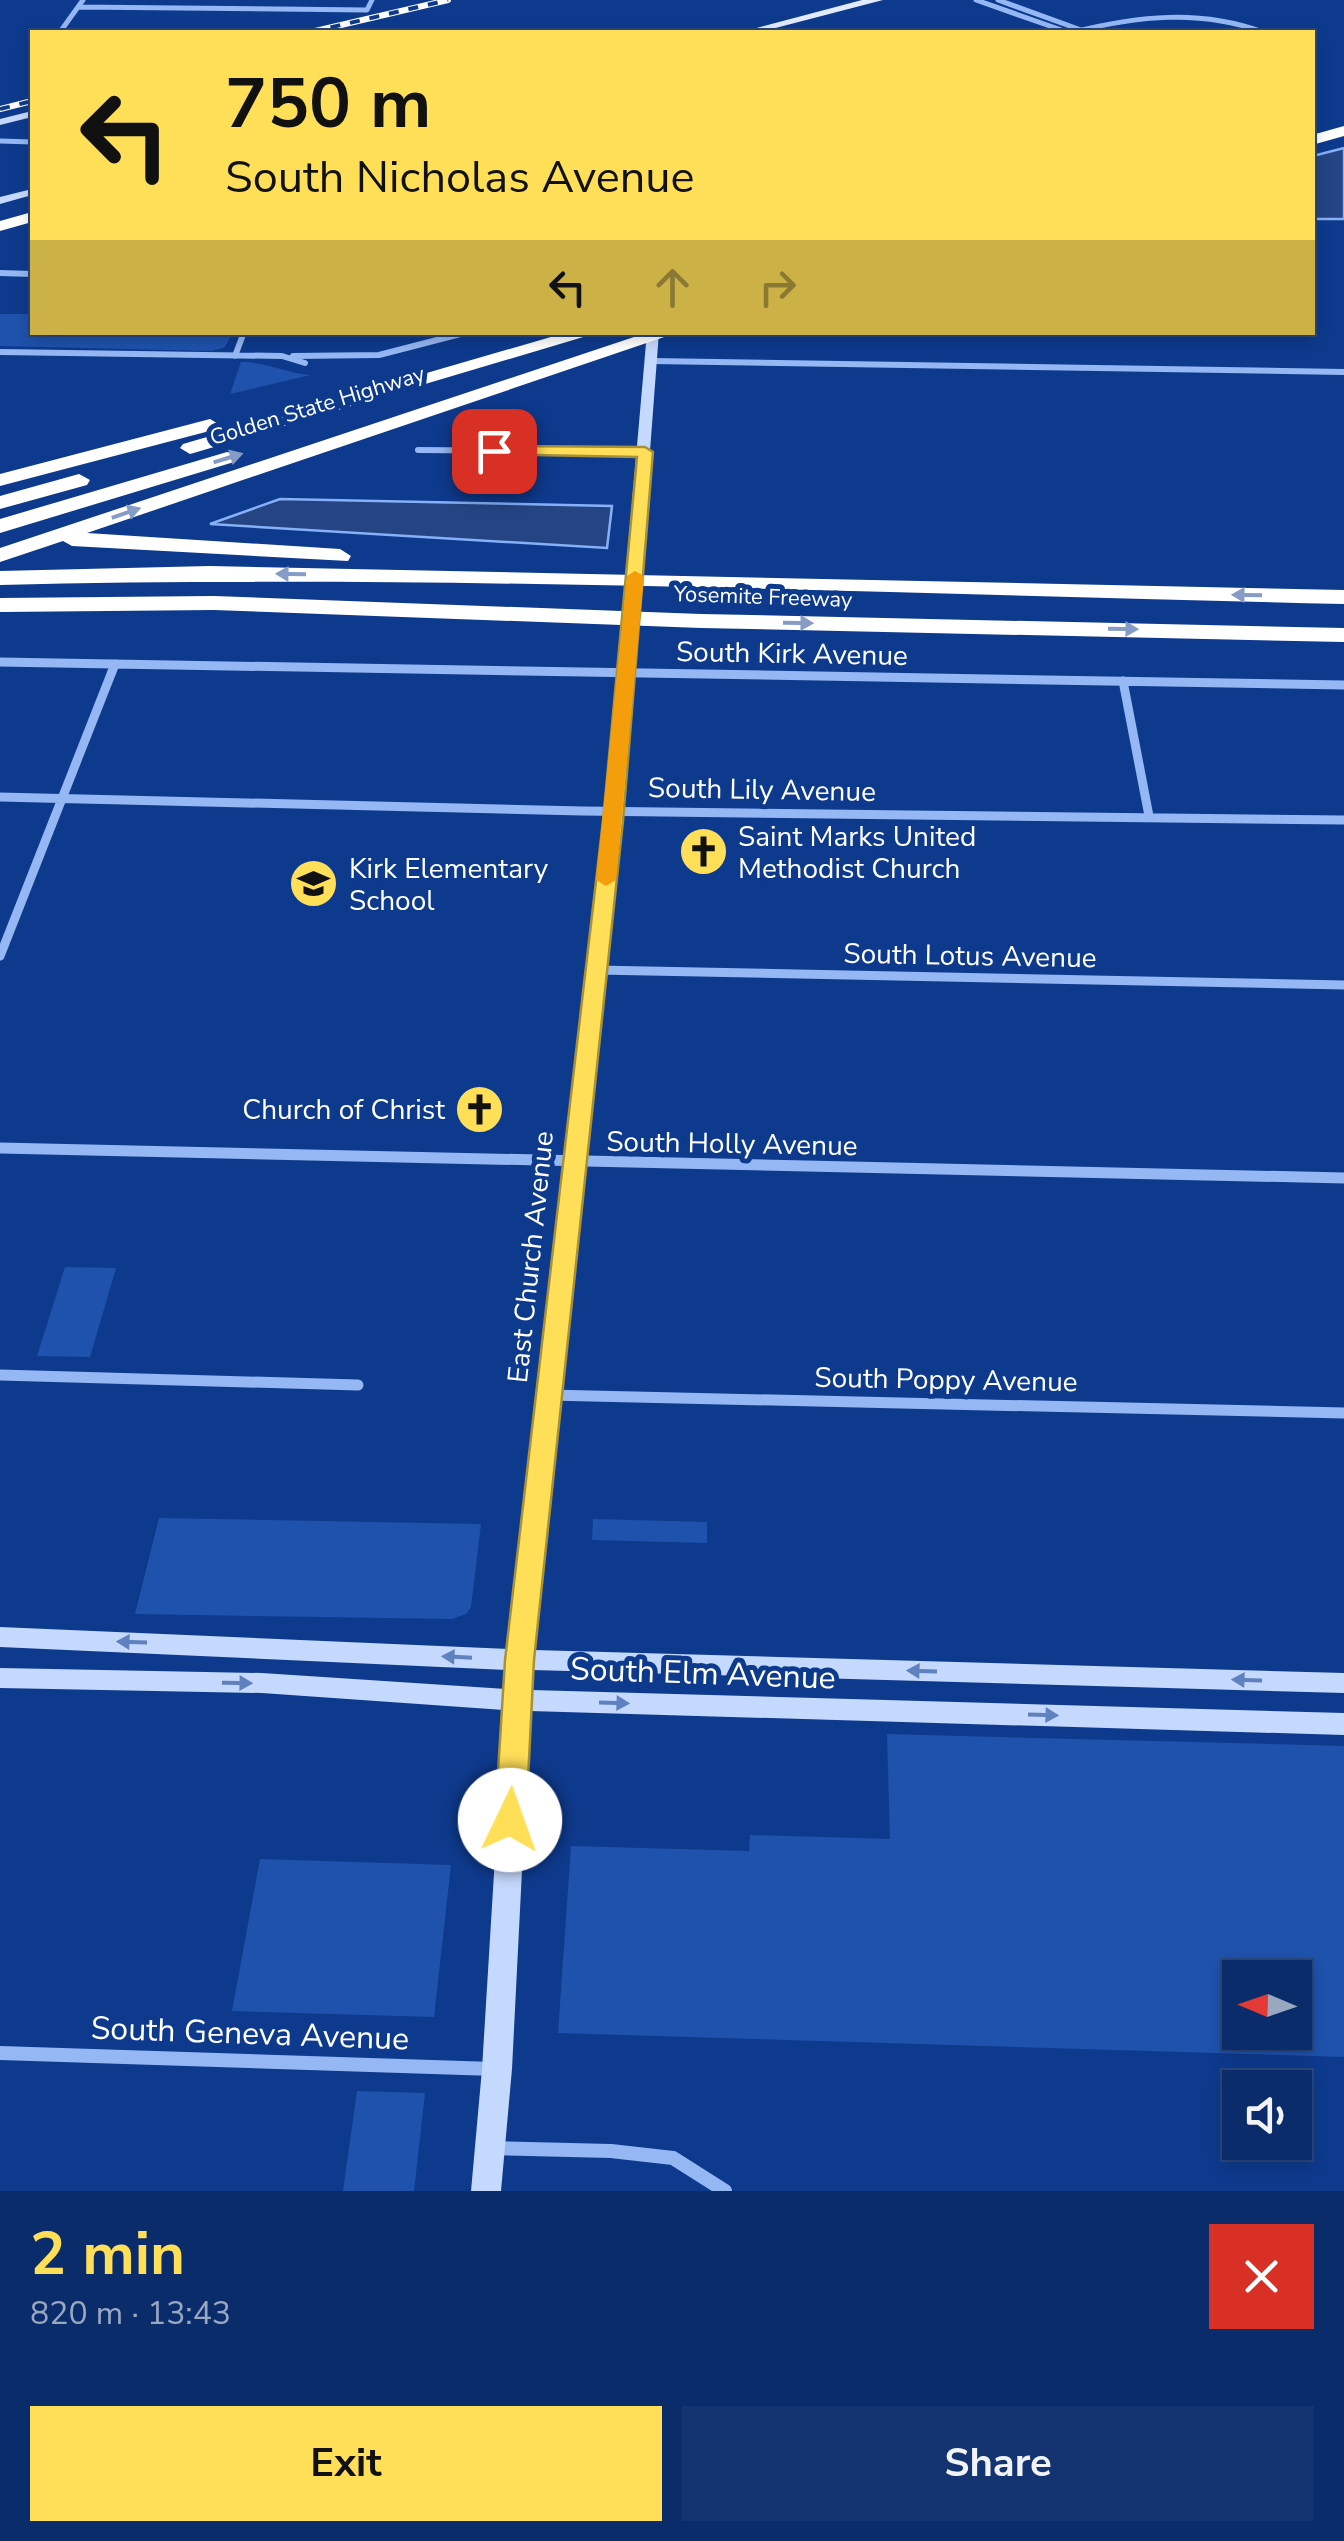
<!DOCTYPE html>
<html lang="en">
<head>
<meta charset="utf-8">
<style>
  body { margin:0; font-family:"Nunito Sans",sans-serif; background:#133470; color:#f1f3f6; height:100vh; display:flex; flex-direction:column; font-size:38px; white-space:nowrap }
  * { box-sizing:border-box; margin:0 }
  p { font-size:32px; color:#99a7c1 }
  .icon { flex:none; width:55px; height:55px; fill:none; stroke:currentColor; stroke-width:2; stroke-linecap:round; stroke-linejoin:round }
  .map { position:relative; height:2191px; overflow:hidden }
  .drawer { display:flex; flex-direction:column; background:#0a2c6a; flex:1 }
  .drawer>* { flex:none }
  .top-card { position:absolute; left:30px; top:30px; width:1285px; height:305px; border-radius:0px; box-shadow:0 5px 15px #0003,0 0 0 2px #2a487e; background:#ffdf58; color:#111; overflow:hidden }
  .needle { width:65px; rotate:272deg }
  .buttons { position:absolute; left:1222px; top:1960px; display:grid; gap:20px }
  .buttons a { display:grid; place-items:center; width:90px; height:90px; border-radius:0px; background:#0a2c6a; box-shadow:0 5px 15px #0003,0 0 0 2px #2a487e; font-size:50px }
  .pin { position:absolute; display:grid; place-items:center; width:85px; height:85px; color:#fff; margin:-42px; border-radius:20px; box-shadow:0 5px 15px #0006 }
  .me { position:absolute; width:110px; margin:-55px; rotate:3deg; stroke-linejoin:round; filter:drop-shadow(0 0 8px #0008) }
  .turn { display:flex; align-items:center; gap:35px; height:210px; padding:0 30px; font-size:45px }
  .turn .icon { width:130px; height:130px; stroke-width:2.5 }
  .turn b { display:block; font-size:70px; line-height:85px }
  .lanes { display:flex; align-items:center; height:95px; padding:0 30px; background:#0003; justify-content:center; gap:50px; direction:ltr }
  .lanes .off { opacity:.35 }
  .round { display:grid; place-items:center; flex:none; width:105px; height:105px; border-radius:0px; background:#133470 }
  .headline { display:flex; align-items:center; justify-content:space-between; height:170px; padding:0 30px }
  h1 { font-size:60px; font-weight:700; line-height:75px; color:#ffdf58 }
  .action { display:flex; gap:20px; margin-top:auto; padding:20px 30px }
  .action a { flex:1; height:115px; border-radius:0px; background:#ffdf58; color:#111; font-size:40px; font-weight:700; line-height:115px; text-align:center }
  .action a+a { background:#133470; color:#f1f3f6 }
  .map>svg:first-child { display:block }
  .green { fill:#1f52ad; fill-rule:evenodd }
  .water { fill:#244483; stroke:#86b0f8; stroke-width:2.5 }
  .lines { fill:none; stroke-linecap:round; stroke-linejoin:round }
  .street-far4 { stroke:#95b7f3; stroke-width:5 }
  .street-far3 { stroke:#95b7f3; stroke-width:6 }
  .street-far2 { stroke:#95b7f3; stroke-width:9 }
  .street-far1 { stroke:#95b7f3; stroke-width:11 }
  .street { stroke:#95b7f3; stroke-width:14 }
  .secondary { fill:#c5d8fd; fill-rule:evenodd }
  .primary { fill:#e2eaff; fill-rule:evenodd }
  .highway { fill:#fff; fill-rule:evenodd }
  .rail-casing { stroke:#fff; stroke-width:6 }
  .rail { stroke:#0e3a8d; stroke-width:4; stroke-dasharray:10; stroke-linecap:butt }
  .oneway { fill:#869cc6 }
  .oneway2 { fill:#6081bf }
  .route { fill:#ffdf58; stroke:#a69139; stroke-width:2.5 }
  .slow { fill:#f59e0b }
  .labels { text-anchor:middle; stroke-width:10; stroke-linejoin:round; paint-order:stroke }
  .far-street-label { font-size:22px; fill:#fff; stroke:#0e3a8d }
  .street-label { font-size:28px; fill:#fff; stroke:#0e3a8d }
  .poi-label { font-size:28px; fill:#fff; stroke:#0e3a8d; text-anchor:start }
  .near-street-label { font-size:32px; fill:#fff; stroke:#0e3a8d }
</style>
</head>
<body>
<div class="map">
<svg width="1344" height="2191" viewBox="0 0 1344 2191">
  <rect width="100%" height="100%" fill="#0e3a8d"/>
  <path class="green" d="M 0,314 L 32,314 L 32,332 L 232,333 L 225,347 L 212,351 L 0,346 Z
    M 241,362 C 267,362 286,373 311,375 L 230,394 Z
    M 65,1267 L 116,1268 L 90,1357 L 37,1356 Z
    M 159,1518 L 481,1524 L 471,1607 L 466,1614 L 452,1619 L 135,1614 Z
    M 593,1519 L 707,1522 L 707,1543 L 592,1540 Z
    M 887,1734 L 1344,1746 L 1344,2057 L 558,2033 L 571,1846 L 749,1851 L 750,1835 L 890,1839 ZM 1240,1978 L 1295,1978 L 1295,2032 L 1240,2032 Z
    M 260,1859 L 451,1865 L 434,2017 L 232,2011 Z
    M 357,2091 L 425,2093 L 414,2191 L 343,2191 Z"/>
  <path class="water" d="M 1344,148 L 1344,219 L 1313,219 L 1313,156 Z
    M 280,499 L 612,506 L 607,548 L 210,524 Z"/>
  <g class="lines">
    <path class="street-far4" d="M 976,0 L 1067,32
      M 998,0 L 1081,30
      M 78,7 L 367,10 L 372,0
      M 60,32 L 83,0
      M 1073,32 C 1138,16 1199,9 1263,32
      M 32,71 L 32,83
      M 0,141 L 32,142"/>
    <path class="street-far3" d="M 0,273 L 32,274
      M 0,352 L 282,356 L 305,363
      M 235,356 L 244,332
      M 293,356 L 379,355 L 468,332
      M 651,361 L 1344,372
      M 418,450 L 645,452"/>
    <path class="street-far2" d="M 0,662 L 1344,685
      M 1123,681 L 1149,816
      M 0,797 L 582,811 L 1344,820
      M 0,956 L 115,664
      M 596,970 L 1344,985"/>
    <path class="street-far1" d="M 0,1148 L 1344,1178
      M 0,1375 L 358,1385
      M 548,1395 L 1344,1413"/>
    <path class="street" d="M 0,2053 L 494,2069
      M 492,2148 L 611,2151 L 673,2158 L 725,2191"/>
    <path class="secondary" d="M 32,111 L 32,117 L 0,125 L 0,119 Z
      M 32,189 L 32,195 L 0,204 L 0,197 Z
      M 647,332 L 659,332 L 622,821 L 534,1650 L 1344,1673 L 1344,1693 L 532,1670 L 531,1690 L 1344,1713 L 1344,1735 L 530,1711 L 512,2069 L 501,2191 L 471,2191 L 482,2069 L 504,1710 L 262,1693 L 0,1688 L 0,1668 L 262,1673 L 506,1689 L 507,1670 L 0,1647 L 0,1627 L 509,1649 L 604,821 Z"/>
    <path class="primary" d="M 862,0 L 883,0 L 760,32 L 741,32 Z"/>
    <path class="highway" d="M 1344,126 L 1344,136 L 1312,145 L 1312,135 Z
      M 32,212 L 32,222 L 0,231 L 0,221 Z
      M 568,332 L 600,332 L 197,452 L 190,454 L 180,448 L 183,444 Z
      M 649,332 L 679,332 L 87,533 L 340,549 L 351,556 L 348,561 L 72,546 L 63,541 L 0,562 L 0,548 Z
      M 210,419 L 220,425 L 217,429 L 0,486 L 0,474 Z
      M 227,452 L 234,454 L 237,458 L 234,462 L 0,533 L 0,519 Z
      M 79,474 L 90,480 L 87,485 L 0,509 L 0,496 Z
      M 210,566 L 1344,590 L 1344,604 C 896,594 448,574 0,585 L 0,571 Z
      M 214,596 L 701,614 L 1344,628 L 1344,642 L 701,628 L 214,610 L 0,612 L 0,598 Z"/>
    <defs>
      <path id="rail" d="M 311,32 L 448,0
        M 0,109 L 32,101"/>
    </defs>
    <use href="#rail" class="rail-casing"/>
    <use href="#rail" class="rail"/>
  </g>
  <defs><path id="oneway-solid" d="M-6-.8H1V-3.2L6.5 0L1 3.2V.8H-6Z" transform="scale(2.5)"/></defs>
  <g class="oneway">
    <use href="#oneway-solid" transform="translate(228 458) rotate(-17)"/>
    <use href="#oneway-solid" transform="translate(126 513) rotate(-19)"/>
    <use href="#oneway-solid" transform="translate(291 574) rotate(-179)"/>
    <use href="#oneway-solid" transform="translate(1247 595) rotate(-179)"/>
    <use href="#oneway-solid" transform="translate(798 623) rotate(1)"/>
    <use href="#oneway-solid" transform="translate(1123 629) rotate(1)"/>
  </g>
  <g class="oneway2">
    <use href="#oneway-solid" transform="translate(132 1642) rotate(-178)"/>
    <use href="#oneway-solid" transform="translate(457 1657) rotate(-177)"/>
    <use href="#oneway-solid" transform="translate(922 1671) rotate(-178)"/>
    <use href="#oneway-solid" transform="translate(1247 1680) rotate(-178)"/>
    <use href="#oneway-solid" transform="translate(237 1683) rotate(1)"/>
    <use href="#oneway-solid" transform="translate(614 1703) rotate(2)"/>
    <use href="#oneway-solid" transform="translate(1043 1715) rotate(2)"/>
  </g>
  <path class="route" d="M 494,446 L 645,447 L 653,452 L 623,821 L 534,1660 L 526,1820 L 521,1829 L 510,1833 L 499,1829 L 495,1820 L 505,1660 L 603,821 L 637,457 L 488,454 L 488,447 Z"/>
  <path class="slow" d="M 635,571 L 644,576 L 616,880 L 606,886 L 596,880 L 627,576 Z"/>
  <defs>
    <symbol id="church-disc" viewBox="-11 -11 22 22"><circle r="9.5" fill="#ffdf58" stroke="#0e3a8d"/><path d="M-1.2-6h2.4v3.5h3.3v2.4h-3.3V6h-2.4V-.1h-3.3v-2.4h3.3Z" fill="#111"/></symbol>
    <symbol id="school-disc" viewBox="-11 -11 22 22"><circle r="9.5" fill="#ffdf58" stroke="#0e3a8d"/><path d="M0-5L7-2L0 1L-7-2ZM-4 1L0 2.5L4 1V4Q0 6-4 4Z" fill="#111"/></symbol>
  </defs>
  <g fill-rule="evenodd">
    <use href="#church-disc" x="676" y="824" width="55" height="55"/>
    <use href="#school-disc" x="286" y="856" width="55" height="55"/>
    <use href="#church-disc" x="452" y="1082" width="55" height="55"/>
  </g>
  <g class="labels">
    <g class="far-street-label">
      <text transform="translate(317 405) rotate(-17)" y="8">Golden State Highway</text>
      <text transform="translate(763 596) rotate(2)" y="8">Yosemite Freeway</text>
    </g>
    <g class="street-label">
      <text transform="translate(792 653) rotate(1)" y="10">South Kirk Avenue</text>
      <text transform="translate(762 789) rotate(1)" y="10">South Lily Avenue</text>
      <text transform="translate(970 955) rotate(1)" y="10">South Lotus Avenue</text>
      <text transform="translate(732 1143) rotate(1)" y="10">South Holly Avenue</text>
      <text transform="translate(530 1257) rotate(-84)" y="10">East Church Avenue</text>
      <text transform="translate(946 1379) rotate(1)" y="10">South Poppy Avenue</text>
    </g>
    <g class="poi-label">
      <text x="738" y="846">Saint Marks United<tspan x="738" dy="32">Methodist Church</tspan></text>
      <text x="349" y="878">Kirk Elementary<tspan x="349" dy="32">School</tspan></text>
      <text x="445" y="1119" text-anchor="end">Church of Christ</text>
    </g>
    <g class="near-street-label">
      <text transform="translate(703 1673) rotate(2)" y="11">South Elm Avenue</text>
      <text transform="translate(250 2033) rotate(2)" y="11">South Geneva Avenue</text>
    </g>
  </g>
</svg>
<div class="buttons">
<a><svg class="needle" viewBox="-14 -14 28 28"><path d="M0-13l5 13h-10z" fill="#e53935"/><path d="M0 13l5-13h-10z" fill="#99a7c1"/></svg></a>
<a><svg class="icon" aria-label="sound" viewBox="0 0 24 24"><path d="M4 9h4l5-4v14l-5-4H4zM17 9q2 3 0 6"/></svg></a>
</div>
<div class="pin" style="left:494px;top:451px;background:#d93025"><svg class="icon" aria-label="arrive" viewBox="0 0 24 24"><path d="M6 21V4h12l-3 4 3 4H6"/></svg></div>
<svg class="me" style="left:510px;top:1820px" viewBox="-20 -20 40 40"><circle r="19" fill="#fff"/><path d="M0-13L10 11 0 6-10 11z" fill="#ffdf58"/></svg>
<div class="top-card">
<div class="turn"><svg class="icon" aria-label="left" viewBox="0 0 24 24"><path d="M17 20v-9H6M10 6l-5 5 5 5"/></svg><div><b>750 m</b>South Nicholas Avenue</div></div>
<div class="lanes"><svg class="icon" aria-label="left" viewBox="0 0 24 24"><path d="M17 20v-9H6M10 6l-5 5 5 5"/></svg><svg class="icon off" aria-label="ahead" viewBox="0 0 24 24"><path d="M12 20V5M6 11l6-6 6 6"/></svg><svg class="icon off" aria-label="right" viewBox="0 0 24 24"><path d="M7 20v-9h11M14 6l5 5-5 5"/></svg></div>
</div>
</div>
<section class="drawer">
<div class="headline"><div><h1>2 min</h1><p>820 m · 13:43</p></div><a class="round" style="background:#d93025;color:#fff"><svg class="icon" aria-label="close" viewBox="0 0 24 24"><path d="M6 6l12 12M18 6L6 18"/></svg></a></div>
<div class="action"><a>Exit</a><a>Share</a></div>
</section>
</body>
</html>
